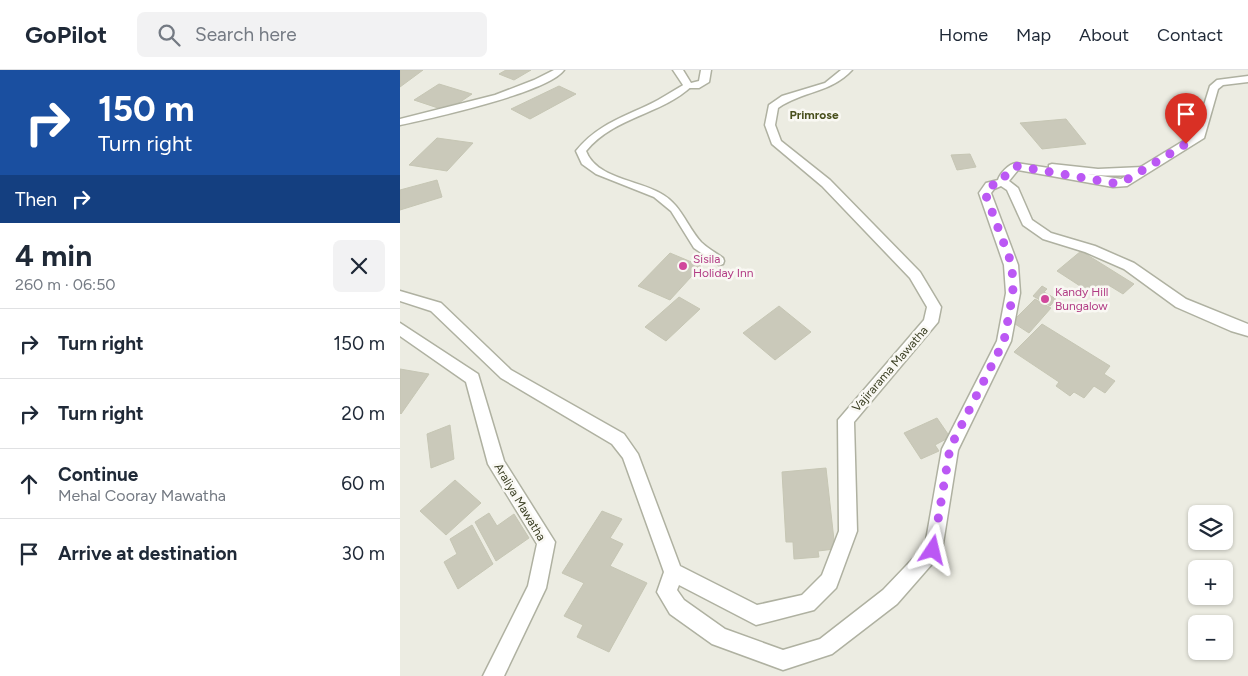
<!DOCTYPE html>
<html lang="en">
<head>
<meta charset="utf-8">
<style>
  body { margin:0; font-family:Figtree,sans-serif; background:#f2f2f3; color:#1f2937; height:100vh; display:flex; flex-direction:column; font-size:19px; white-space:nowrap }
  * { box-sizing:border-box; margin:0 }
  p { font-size:16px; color:#747a83 }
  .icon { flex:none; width:28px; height:28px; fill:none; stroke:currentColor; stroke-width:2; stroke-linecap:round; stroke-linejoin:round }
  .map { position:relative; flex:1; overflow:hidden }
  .details { display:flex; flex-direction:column; background:#fff; width:400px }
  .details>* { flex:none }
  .hud { background:#1a4fa0; color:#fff; overflow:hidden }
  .fabs { position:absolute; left:788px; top:435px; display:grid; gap:10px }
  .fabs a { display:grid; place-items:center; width:45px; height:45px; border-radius:8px; background:#fff; box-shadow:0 1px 4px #0004; font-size:25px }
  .pin { position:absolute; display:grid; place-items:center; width:42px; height:42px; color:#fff; margin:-51px -21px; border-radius:50% 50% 50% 0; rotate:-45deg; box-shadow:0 0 5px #0007 }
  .pin .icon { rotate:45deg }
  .me { position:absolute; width:55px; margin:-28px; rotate:10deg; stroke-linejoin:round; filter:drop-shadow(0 0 4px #0008) }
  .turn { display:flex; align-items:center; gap:18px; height:105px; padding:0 15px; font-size:22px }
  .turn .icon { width:65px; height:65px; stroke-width:2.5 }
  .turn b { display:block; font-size:35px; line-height:42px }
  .then { display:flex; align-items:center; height:48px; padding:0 15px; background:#0003; gap:10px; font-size:19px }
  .round { display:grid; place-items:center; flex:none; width:52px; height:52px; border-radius:8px; background:#f2f2f3 }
  .headline { display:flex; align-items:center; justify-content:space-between; height:85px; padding:0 15px }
  h1 { font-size:30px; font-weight:700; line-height:38px }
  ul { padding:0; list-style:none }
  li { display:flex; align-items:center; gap:15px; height:70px; padding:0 15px; border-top:1px solid #e0e1e3 }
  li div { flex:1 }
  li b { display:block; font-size:19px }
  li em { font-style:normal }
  header { display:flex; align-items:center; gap:30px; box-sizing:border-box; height:70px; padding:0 25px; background:#fff; border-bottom:1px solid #e0e1e3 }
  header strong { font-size:24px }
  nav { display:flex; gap:28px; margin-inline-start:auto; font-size:18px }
  .search { width:350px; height:45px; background:#f2f2f3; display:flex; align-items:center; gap:12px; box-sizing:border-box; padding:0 18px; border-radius:8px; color:#747a83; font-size:19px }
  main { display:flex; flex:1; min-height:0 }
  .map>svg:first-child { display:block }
  .building { fill:#cac9ba; stroke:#c6c6b4 }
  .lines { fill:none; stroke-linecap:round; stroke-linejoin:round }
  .lane-casing { stroke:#afb1a1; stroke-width:3 }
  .street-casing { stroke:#afb1a1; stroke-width:3 }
  .lane { fill:#fff; fill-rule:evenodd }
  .street { fill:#fff; fill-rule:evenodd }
  .route { stroke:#bb58f4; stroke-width:9; stroke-dasharray:0 16.2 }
  .hotel-dot { fill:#d1479c; stroke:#f9f8f3; stroke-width:2 }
  .labels { text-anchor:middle; stroke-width:5; stroke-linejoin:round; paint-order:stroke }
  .far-quarter-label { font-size:12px; font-weight:bold; fill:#49501d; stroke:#f9f8f3 }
  .hotel-label { font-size:12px; fill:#b23c85; stroke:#f9f8f3; text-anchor:start }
  .street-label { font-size:12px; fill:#3a3e22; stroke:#f9f8f3 }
</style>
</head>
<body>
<header>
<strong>GoPilot</strong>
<div class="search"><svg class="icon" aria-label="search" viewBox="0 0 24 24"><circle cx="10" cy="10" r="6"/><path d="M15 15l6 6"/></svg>Search here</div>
<nav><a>Home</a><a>Map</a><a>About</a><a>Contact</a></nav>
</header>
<main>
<section class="details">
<div class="hud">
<div class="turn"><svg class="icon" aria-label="right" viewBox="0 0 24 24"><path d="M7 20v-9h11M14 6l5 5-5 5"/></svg><div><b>150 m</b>Turn right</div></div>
<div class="then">Then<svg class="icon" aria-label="right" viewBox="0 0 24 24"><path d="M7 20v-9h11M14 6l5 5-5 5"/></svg></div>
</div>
<div class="headline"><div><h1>4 min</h1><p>260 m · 06:50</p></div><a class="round"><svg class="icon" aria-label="close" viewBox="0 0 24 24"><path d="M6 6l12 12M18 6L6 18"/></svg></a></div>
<ul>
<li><svg class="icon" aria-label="right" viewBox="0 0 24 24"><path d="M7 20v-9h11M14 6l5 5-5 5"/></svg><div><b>Turn right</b></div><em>150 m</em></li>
<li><svg class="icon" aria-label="right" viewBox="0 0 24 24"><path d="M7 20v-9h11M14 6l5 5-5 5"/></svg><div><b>Turn right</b></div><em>20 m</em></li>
<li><svg class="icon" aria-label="ahead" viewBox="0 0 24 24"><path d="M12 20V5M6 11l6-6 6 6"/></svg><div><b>Continue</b><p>Mehal Cooray Mawatha</p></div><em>60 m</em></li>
<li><svg class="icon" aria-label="arrive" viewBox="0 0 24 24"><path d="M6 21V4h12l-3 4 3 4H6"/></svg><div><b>Arrive at destination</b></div><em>30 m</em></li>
</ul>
</section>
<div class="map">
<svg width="848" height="606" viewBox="0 0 848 606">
  <rect width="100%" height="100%" fill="#ecece2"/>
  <path class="building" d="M 0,0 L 23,0 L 0,17 Z
    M 106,0 L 131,0 L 114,10 L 99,4 Z
    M 39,14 L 72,24 L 47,41 L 14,30 Z
    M 159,16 L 176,24 L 130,49 L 111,39 Z
    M 666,49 L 686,74 L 642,79 L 620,53 Z
    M 37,68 L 73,73 L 47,101 L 9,95 Z
    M 570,84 L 576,97 L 557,100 L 551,85 Z
    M 37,110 L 42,127 L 0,140 L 0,120 Z
    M 681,181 L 734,214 L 723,224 L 710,216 L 697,227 L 657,201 Z
    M 270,183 L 301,196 L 270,230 L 238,216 Z
    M 642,216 L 647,219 L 644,222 L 656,229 L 650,236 L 633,226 Z
    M 279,227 L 300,239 L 266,271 L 245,257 Z
    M 635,229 L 651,238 L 629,263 L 612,252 Z
    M 379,236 L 411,262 L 375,290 L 343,263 Z
    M 642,254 L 710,296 L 704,304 L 715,311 L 705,323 L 694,316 L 684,328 L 674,322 L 670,326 L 656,316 L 659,312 L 614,282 Z
    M 0,299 L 29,304 L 1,344 L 0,343 Z
    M 537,348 L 550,367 L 535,375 L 539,381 L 521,389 L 504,363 Z
    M 50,355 L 54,389 L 31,398 L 27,364 Z
    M 426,398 L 435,479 L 418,481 L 419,487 L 394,489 L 393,472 L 386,472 L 382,402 Z
    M 55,410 L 81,433 L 46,465 L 20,441 Z
    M 202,441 L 222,449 L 210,468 L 223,474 L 210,496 L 247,513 L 209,582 L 177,567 L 183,555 L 164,546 L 184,513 L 162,503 Z
    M 89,443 L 97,456 L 114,444 L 129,468 L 96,491 L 75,452 Z
    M 72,455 L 93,494 L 58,519 L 44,492 L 57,484 L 50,469 Z"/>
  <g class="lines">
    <defs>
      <path id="lane" d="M 285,14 L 292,16 C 261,45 215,46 186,81 C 196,108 237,110 260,123 C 281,134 286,155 301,172 C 307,178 316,183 323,188 L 324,191 L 323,194 L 319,195 L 294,178 L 271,141 L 254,127 L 196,104 L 182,94 L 176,81 C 198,53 228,46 258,30 C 267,25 276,19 285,14 Z
        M 652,94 L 698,99 L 743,97 L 748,100 C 735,111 666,103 649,99 L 649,95 Z"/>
      <path id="street" d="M 154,0 L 164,0 C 147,23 32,48 0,55 L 0,49 L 95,25 L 134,10 Z
        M 273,0 L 283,0 L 291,13 L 299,11 L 301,0 L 311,0 L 309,12 L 299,18 L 285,18 Z
        M 441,0 L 452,0 C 431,23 402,21 378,38 L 375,55 L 381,71 L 430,110 L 520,202 L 541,237 L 538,252 L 454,352 L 457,461 L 436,518 L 414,540 L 356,555 L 279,515 L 277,520 L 284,530 L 325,559 L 383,580 L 420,569 L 483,520 L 525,476 L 542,379 L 597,271 L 606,223 L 604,195 L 579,123 L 586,113 L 598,110 C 600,103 609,94 616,93 L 721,109 L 795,64 L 810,16 L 817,10 L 848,6 L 848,12 L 823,15 L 818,19 L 804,68 L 727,116 L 713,117 L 618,100 L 609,111 L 618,118 L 632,150 L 651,163 L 695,176 L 734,193 L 786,229 L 848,254 L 848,266 L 831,261 L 776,237 L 724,199 L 685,182 L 643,169 L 623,155 L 607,120 L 601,116 L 594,119 L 591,123 L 618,195 L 620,223 L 611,271 L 558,380 L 542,480 L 539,486 L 497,534 L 432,584 L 383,600 L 312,574 L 270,544 L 257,522 L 264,502 L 223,388 L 212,374 L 101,308 L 31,241 L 0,231 L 0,221 L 41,233 L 111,300 L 224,364 L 238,384 L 280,496 L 357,535 L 402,525 L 422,505 L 439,461 L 438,350 L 524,250 L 527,237 L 510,208 L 422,116 L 372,74 L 365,55 L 369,35 L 382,26 L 425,13 Z
        M 0,253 L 78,304 L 104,391 L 155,472 L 146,518 L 104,606 L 83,606 L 128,516 L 137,474 L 88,394 L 66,312 L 0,266 Z"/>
    </defs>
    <use href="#lane" class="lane-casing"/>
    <use href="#street" class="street-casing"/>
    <use href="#lane" class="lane"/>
    <use href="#street" class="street"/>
  </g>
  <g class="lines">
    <path class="route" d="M 533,480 L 550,378 L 604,271 L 613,223 L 612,195 L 585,123 L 590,116 L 602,112 L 604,107 L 616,96 L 713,113 L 723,112 L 786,74"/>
  </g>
  <g class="hotel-dot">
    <circle cx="283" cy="196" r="5"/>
    <circle cx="645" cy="229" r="5"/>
  </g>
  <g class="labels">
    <g class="far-quarter-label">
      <text x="414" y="49">Primrose</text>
    </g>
    <g class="hotel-label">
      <text x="293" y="193">Sisila<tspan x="293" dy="14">Holiday Inn</tspan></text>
      <text x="655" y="226">Kandy Hill<tspan x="655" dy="14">Bungalow</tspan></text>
    </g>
    <g class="street-label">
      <text transform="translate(490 299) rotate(-49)" y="4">Vajirarama Mawatha</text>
      <text transform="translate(120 432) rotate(59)" y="4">Araliya Mawatha</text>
    </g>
  </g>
</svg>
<div class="fabs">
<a><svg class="icon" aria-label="layers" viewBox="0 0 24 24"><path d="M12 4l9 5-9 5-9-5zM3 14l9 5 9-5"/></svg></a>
<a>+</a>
<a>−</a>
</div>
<div class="pin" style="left:786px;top:74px;background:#d93025"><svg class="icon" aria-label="arrive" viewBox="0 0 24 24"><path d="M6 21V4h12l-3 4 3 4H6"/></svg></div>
<svg class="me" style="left:533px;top:480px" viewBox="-20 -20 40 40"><path d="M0-17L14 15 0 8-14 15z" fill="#bb58f4" stroke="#fff" stroke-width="4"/></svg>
</div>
</main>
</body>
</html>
